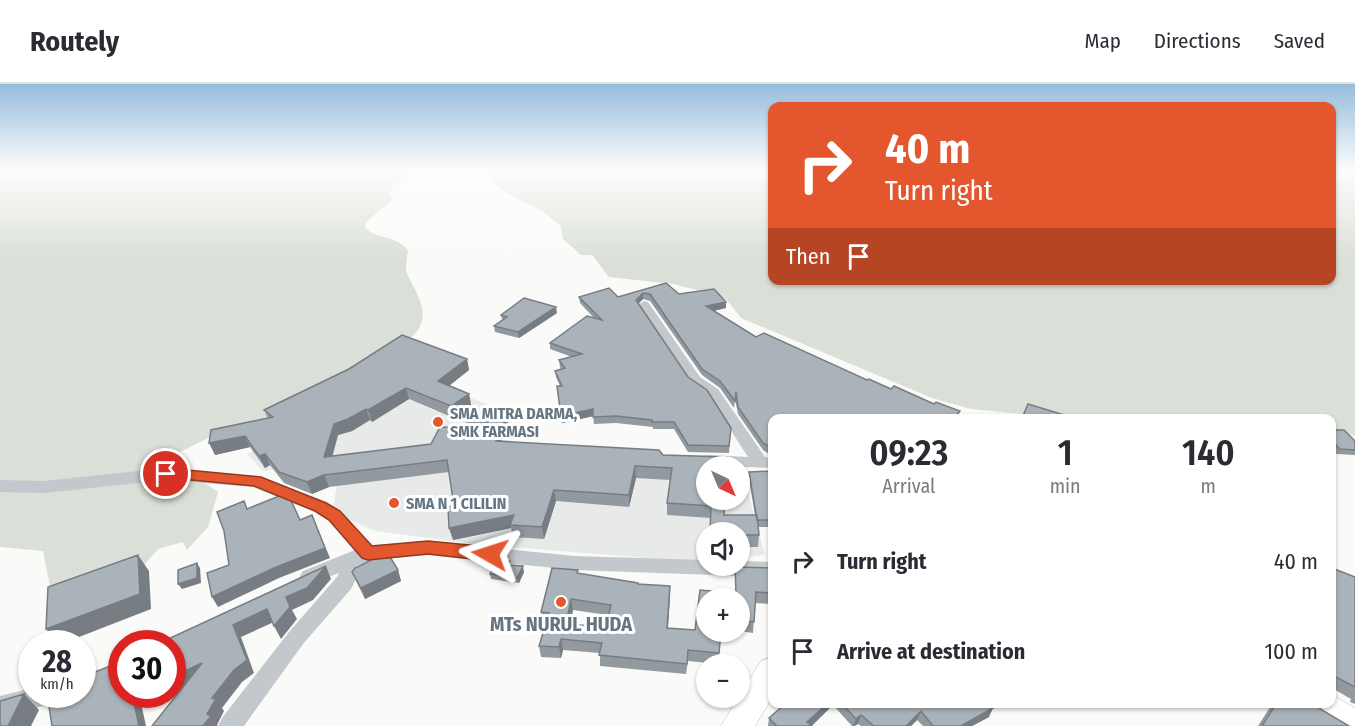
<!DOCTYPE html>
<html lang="en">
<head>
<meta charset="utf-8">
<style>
  body { margin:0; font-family:"Fira Sans Condensed",sans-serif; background:#f7f7f7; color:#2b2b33; height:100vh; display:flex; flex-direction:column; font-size:22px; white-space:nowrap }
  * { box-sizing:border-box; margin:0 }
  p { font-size:20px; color:#7c7c81 }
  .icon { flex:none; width:33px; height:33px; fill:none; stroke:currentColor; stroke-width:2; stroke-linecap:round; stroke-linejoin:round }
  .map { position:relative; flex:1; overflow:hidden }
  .drawer { position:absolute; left:768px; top:330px; width:568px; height:294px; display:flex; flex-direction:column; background:#fff; border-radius:12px; box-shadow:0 2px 4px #0004 }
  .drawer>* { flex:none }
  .banner { position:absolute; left:768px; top:18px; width:568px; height:183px; border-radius:12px; box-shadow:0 2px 4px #0004; background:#e4572e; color:#fff; overflow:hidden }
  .needle { width:39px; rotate:136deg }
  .controls { position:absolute; left:696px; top:372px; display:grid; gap:12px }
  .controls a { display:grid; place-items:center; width:54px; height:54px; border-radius:50%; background:#fff; box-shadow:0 2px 4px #0004; font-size:30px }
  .speed { position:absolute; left:18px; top:546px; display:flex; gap:12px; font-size:30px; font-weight:700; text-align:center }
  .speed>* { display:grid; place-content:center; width:78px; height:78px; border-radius:50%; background:#fff; box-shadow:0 2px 4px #0004; line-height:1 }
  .speed small { font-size:15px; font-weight:400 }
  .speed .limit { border:9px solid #d22; background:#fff; color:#111 }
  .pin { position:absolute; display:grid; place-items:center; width:51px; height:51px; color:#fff; margin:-26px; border:3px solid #fff; border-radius:50%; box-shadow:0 2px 6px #0007 }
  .me { position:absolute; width:66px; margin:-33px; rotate:276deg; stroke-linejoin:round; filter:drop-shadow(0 0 4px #0008) }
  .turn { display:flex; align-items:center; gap:21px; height:126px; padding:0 18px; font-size:27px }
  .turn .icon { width:78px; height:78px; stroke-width:2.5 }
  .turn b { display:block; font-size:42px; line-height:51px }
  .then { display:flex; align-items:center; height:57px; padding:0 18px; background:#0003; gap:12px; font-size:22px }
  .eta { display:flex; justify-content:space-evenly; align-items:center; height:102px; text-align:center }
  .eta b { font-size:36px; font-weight:600; line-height:42px }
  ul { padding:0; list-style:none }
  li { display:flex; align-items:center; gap:18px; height:90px; padding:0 18px }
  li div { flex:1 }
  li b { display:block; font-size:22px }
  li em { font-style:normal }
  header { display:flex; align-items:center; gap:36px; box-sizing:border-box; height:84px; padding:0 30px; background:#fff; border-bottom:2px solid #e1e1e2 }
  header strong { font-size:28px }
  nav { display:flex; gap:33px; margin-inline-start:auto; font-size:21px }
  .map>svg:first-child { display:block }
  .built { fill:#e8e9e9; fill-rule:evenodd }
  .green { fill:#dadfd7 }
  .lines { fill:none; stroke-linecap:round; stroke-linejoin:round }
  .secondary-casing { stroke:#b3babf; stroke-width:1 }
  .minor { fill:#c3c8cc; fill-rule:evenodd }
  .secondary { fill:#fff; fill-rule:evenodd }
  .wall { fill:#929a9f; fill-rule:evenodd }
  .shaded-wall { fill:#777d82 }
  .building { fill:#aab3b9; stroke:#777d82; stroke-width:1.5; fill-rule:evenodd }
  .route { fill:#e4572e; stroke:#94391e; stroke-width:1.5 }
  .poi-dot { fill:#e4572e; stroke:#fff; stroke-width:2 }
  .labels { text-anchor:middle; stroke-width:6; stroke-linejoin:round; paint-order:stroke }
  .poi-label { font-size:16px; font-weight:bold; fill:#657683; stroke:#fff; text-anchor:start }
  .near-poi-label { font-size:20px; font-weight:bold; fill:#657683; stroke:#fff }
</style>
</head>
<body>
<header>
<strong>Routely</strong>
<nav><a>Map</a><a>Directions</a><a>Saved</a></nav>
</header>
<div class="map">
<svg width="1355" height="642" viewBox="0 0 1355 642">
  <rect width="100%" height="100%" fill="#fafaf8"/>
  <path class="built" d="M 412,289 L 512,331 L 511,361 L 263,387 L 247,370 L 353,325 ZM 408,293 L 452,314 L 435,327 L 409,315 Z
    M 740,378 L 765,471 L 740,473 L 740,463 L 758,463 L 756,443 L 724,448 L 724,416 L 740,416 L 740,382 L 706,382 L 667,431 L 712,416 L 710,448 L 706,448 L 706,475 L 683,477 L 475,460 L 375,447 L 332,428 L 341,379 Z"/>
  <path class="green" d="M 0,87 L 413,87 L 392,103 L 390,110 L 393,115 L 366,138 L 365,143 C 374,155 393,150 408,166 C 407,173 405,184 407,190 C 420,216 435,236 406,258 L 249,345 L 228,344 L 176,370 L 168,396 L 201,397 L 218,408 L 208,443 L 187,466 L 183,458 L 158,465 L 144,481 L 52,512 L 43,467 L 0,463 Z
    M 481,87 L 772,87 L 772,196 L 1332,196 L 1332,87 L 1355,87 L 1355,352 L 1332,346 L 1332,334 L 1067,334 L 971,325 L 932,314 L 741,234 L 727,216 L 720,212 L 673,200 L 609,193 L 592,171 L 581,171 L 563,155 L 561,142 L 544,128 L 503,107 Z"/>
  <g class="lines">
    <defs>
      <path id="secondary" d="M 772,573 L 772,614 L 755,642 L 721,642 L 761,577 Z
        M 1332,611 L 1355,624 L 1355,642 C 1334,642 1311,642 1303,620 L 1332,620 Z"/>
    </defs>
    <use href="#secondary" class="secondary-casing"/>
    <path class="minor" d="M 644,217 L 648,218 L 700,293 L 718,305 L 765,373 L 772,374 L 772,384 L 701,381 L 699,377 L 701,373 L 707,371 L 748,373 L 708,311 L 690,299 L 638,221 Z
      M 166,384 L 261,393 L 327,418 L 341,427 L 372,461 L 428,457 L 574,472 L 706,476 L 706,482 L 740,482 L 740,477 L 772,478 L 772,493 L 574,486 L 428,471 L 370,476 L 356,482 L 358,491 L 351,505 L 303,560 L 244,642 L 218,642 L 222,634 L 289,548 L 337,493 L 339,489 L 310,500 L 303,497 L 300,492 L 303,487 L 355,466 L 329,437 L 315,428 L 253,403 L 166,396 L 44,409 L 0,408 L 0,396 L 44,397 Z
      M 32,604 L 32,610 L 61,610 L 58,617 L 50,620 L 0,634 L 0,612 Z"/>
    <use href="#secondary" class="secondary"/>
  </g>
  <path class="wall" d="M 666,199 L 679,210 L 726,218 L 726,224 L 713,227 L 756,253 L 891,305 L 934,320 L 960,327 L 957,334 L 772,334 L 772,372 L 763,366 L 738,330 L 735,315 L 734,324 L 720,304 L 702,291 L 650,217 L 643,215 L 638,220 L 688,293 L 731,344 L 729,369 L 688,368 L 674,345 L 653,345 L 653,343 L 616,339 L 594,340 L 593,332 L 562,339 L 557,302 L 560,302 L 556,293 L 555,287 L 561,285 L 560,283 L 559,276 L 572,273 L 550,265 L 550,259 L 594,234 L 580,219 L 579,213 L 618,213 Z
    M 557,229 L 519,254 L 495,248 L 494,242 L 502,236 L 501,231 Z
    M 467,275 L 469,286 L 449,302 L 469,310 L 471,321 L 454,334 L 409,315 L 372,338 L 370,336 L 352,347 L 338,351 L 332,372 L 431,360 L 478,344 L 465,338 L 463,328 L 506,329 L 508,339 L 503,355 L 502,355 L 502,357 L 663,371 L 727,373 L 727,382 L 706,382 L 724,431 L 755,431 L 749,395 L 749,388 L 772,387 L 772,443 L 758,443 L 759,451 L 758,463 L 740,463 L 740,448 L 711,434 L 667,431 L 667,419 L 670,396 L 636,394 L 629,423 L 556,417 L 544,455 L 513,453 L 511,444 L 453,456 L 454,422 L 449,388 L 329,403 L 312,410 L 284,399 L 270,381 L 265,384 L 250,363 L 215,371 L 268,334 L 264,326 Z
    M 1332,346 L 1355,357 L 1355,371 L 1336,370 L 1332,366 Z
    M 511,481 L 524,488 L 519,499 L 491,495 L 490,490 Z
    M 735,483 L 772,484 L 772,520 L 755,519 L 753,549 L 740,547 L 740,514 L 706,514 L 706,548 L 721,548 L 718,580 L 688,577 L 686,590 L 600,582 L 600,569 L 563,566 L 561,574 L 541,573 L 539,562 L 546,539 L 543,539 L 541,528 L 552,484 L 578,486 L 578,490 L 638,499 L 638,500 L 670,502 L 670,513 L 668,544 L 695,546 L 700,506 L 735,509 ZM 573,526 L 608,531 L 606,543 L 570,540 Z
    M 1332,484 L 1355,493 L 1355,620 L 1350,618 L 1351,615 L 1332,604 Z
    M 398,486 L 401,497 L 365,515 L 357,499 L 352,488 Z
    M 785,620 L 989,620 L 989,633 L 972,642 L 923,642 L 917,636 L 911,642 L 861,642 L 858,640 L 855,642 L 852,642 L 833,621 L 812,642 L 768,642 L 769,634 Z
    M 1231,620 L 1242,620 L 1238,624 Z
    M 1272,620 L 1312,620 L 1349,642 L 1258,642 Z"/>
  <path class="shaded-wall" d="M 643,209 L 643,215 L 636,222 L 636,216 Z
    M 726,218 L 726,224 L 705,229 L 706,222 Z
    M 556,223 L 557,229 L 519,254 L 518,248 Z
    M 467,275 L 469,286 L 441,308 L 438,297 Z
    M 406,304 L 409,315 L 372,338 L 368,326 Z
    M 469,310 L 471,321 L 454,334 L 451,322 Z
    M 366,325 L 370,336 L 352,347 L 338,351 L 329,385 L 324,373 L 334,340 Z
    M 593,325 L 594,332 L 562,339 L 561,332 Z
    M 506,329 L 508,339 L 503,355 L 501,345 Z
    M 500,345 L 502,357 L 496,357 Z
    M 245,352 L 250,363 L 215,371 L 209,359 Z
    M 265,370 L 270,381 L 265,384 L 259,372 Z
    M 635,382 L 636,394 L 629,423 L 629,411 Z
    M 324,391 L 329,403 L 312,410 L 307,398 Z
    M 554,406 L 556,417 L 544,455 L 542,443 Z
    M 312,431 L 330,474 L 279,494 L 218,523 L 212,513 Z
    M 514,431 L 510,441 L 511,444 L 453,456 L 449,444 Z
    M 138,471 L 149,487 L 151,525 L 61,560 L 58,560 L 46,545 Z
    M 197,479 L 200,484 L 201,499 L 182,505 L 178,500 Z
    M 326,482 L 331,495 L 313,516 L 292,526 L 297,535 L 281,555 L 274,542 L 286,513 Z
    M 523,482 L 524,488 L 519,499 L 517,494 Z
    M 398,486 L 401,497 L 365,515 L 361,504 Z
    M 670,502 L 670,513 L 667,554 L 667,544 Z
    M 571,515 L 573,526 L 567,551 L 566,540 Z
    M 267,525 L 274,538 L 241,553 L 254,589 L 242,598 L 222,624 L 224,627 L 217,641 L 218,642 L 203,642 L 212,614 L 233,541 Z
    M 561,555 L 563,566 L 561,574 L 559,563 Z
    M 202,579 L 210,591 L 178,607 L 174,602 L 172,603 L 172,593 Z
    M 24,610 L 39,626 L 31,642 L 8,642 Z
    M 132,610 L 158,610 L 141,619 L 146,642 L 139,642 Z
    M 827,620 L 834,620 L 811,642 L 807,638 Z
    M 993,624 L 989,633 L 972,642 L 961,642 Z
    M 921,627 L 917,636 L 911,642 L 906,642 Z
    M 861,631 L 858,640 L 853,642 L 856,635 Z"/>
  <path class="building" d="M 666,199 L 679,210 L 714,205 L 726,218 L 706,222 L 756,253 L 764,249 L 867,296 L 869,295 L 891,305 L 894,302 L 934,320 L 936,318 L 960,327 L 954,334 L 772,334 L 772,364 L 763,359 L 738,323 L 736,308 L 735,317 L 720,297 L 702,285 L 650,210 L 643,209 L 636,216 L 688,293 L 707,306 L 731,344 L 729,362 L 688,361 L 674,338 L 652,338 L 652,336 L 616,332 L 593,333 L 593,325 L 561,332 L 557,302 L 562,302 L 555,287 L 565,284 L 559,276 L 582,270 L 550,259 L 587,232 L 602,236 L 579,213 L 609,204 L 618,213 Z
    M 524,214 L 556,223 L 518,248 L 494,242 L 507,233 L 501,231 Z
    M 402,251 L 467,275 L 438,297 L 469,310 L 451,322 L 406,304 L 368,326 L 366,325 L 348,335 L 334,340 L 324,373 L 431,360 L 440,343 L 500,345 L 496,357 L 659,366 L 663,371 L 727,373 L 726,380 L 720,382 L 706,382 L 706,416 L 725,416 L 724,431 L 757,431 L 759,451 L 740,451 L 740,448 L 710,448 L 711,422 L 667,419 L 672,384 L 635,382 L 629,411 L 554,406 L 542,443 L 510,441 L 514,431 L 449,444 L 448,423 L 454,422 L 447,376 L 324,391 L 307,398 L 279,388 L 265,370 L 259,372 L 245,352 L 209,359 L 211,346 L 273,333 L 264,326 L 349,285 Z
    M 1028,320 L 1074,334 L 1022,334 Z
    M 463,328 L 506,329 L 501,345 Z
    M 1332,346 L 1344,346 L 1355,357 L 1355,366 L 1340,365 L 1332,357 Z
    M 772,387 L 772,436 L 757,436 L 749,388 Z
    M 284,410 L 289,412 L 300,436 L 312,431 L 325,464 L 274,484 L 212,513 L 207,489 L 229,481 L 224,447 L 217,428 L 244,417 L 247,425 Z
    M 387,468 L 398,486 L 361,504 L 352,488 L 355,484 Z
    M 138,471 L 140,510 L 46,545 L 48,503 Z
    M 497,475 L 510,477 L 509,481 L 523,482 L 517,494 L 490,490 Z
    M 197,479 L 197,494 L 178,500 L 178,486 Z
    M 326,482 L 307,504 L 286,513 L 290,523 L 274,542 L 267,525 L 233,541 L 247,576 L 234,586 L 212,614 L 216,615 L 207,630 L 211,632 L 203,642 L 152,642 L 202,579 L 172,593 L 172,560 L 140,560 L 158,550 L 161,550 L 161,556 L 164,557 Z
    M 735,483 L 772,484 L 772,509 L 756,508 L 754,538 L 740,536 L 740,514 L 706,514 L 706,548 L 721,548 L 719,569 L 688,566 L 687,580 L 599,571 L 602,559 L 561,555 L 559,563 L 539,562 L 549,529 L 541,528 L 552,484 L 578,486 L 577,489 L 638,499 L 638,500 L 670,502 L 667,544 L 695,546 L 700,506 L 736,509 ZM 571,515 L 611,521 L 606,543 L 566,540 Z
    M 1332,484 L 1355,493 L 1355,603 L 1332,591 Z
    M 122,569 L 122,610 L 132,610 L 139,642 L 52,642 L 47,610 L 82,610 L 82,593 L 113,581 L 114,573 Z
    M 24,610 L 8,642 L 0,642 L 0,617 Z
    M 785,620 L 827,620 L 807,638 L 812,642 L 775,642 L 776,641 L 769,634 Z
    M 842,620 L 989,620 L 993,624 L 961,642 L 933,642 L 921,627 L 906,642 L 874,642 L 861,631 L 856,635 Z
    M 1276,620 L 1312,620 L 1349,642 L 1262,642 Z"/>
  <linearGradient id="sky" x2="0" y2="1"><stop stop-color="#96bcdc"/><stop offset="0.49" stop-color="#fdfdfc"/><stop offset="1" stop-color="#fdfdfc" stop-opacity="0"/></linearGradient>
  <rect width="1355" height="177" fill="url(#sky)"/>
  <path class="route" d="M 166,384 L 261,393 L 326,419 L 340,427 L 372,462 L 428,457 L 490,463 L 497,465 L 499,470 L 497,475 L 490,477 L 428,470 L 368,476 L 362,474 L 329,436 L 315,427 L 254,402 L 160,393 L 158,390 L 160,386 Z"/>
  <g class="poi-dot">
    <circle cx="438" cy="338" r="6"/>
    <circle cx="394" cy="419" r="6"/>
    <circle cx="561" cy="518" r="6"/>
  </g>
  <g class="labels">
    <g class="poi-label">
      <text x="450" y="335">SMA MITRA DARMA,<tspan x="450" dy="18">SMK FARMASI</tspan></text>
      <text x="406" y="425">SMA N 1 CILILIN</text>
    </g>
    <g class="near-poi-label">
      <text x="561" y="547">MTs NURUL HUDA</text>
    </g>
  </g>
</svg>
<div class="controls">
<a><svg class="needle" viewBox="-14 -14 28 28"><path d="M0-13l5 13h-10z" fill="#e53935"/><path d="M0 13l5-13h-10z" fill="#7c7c81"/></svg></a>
<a><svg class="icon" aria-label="sound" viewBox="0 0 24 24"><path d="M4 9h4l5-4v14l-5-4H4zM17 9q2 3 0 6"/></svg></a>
<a>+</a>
<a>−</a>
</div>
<div class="speed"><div>28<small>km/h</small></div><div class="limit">30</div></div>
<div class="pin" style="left:166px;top:390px;background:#d93025"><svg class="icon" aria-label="arrive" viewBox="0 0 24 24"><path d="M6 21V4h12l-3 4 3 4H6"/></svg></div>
<svg class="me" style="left:490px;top:470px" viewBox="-20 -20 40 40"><path d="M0-17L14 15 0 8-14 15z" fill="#e4572e" stroke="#fff" stroke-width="4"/></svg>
<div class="banner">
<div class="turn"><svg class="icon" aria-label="right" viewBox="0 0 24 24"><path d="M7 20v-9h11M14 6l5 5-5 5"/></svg><div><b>40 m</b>Turn right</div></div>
<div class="then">Then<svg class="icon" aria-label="arrive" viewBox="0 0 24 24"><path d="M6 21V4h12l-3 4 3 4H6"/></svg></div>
</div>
<section class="drawer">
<div class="eta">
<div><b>09:23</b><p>Arrival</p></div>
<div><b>1</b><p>min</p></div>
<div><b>140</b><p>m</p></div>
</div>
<ul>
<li><svg class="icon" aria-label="right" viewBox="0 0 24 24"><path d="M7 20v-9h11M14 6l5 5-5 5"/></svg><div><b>Turn right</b></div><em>40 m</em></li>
<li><svg class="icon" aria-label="arrive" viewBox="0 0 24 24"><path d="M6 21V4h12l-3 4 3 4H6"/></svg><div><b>Arrive at destination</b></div><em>100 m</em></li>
</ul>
</section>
</div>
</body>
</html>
